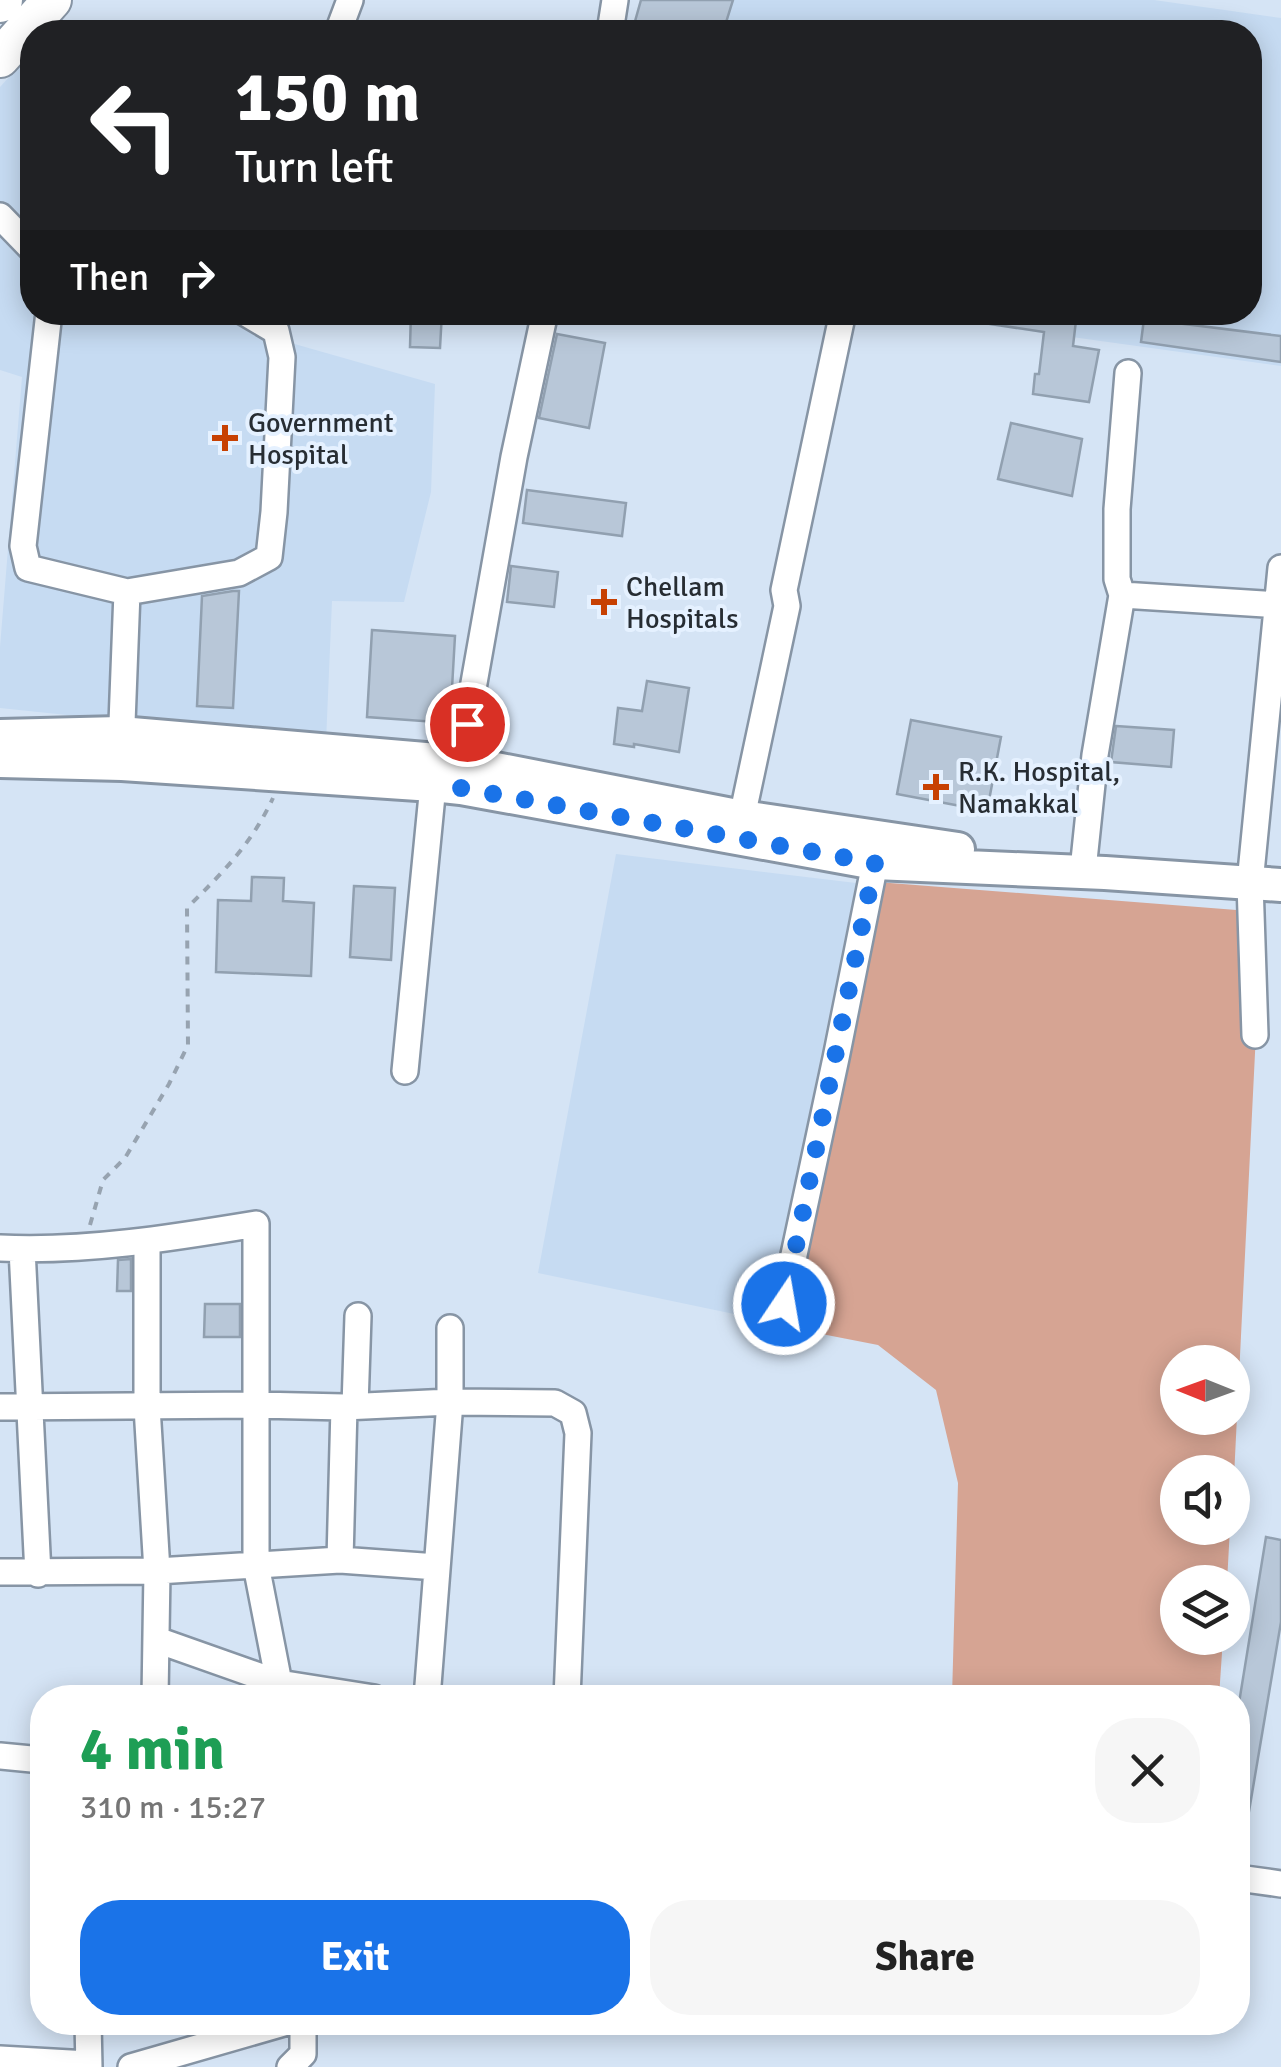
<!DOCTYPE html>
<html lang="en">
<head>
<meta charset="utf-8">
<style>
  body { margin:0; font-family:Signika,sans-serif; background:#f6f6f6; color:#222; height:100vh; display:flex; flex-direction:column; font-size:38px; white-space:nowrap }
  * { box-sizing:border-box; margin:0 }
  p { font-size:32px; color:#767676 }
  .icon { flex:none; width:55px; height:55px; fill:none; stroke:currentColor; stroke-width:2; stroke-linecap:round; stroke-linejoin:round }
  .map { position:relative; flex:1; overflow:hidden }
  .sheet { position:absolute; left:30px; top:1685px; width:1220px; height:350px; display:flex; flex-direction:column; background:#fff; border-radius:40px; box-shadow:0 5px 25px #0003 }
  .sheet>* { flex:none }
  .banner { position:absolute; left:20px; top:20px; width:1242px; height:305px; border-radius:40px; box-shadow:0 5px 25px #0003; background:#202124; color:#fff; overflow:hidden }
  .needle { width:65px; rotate:271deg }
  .controls { position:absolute; left:1160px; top:1345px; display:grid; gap:20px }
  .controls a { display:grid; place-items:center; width:90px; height:90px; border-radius:50%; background:#fff; box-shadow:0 5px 25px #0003; font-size:50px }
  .pin { position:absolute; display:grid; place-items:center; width:85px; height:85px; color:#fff; margin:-42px; border:5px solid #fff; border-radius:50%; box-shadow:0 2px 10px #0007 }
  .me { position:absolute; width:110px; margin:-55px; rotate:12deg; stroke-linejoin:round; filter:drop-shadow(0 0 8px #0008) }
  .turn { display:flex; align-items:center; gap:35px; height:210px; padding:0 50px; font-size:45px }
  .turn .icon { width:130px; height:130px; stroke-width:2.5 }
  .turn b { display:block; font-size:70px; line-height:85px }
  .then { display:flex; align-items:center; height:95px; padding:0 50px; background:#0003; gap:20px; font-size:38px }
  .round { display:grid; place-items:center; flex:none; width:105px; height:105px; border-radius:40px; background:#f6f6f6 }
  .head { display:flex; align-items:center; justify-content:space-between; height:170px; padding:0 50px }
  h1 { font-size:60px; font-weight:700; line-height:75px; color:#1e9e55 }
  .action { display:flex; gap:20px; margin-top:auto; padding:20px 50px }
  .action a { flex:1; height:115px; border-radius:40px; background:#1a73e8; color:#fff; font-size:40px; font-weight:700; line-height:115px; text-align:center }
  .action a+a { background:#f6f6f6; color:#222 }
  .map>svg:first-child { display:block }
  .built { fill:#c6dbf2 }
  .green { fill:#d6a493; fill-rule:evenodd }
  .building { fill:#b8c7d8; stroke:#91a0b0; stroke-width:2.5 }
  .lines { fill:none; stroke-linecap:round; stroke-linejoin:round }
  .minor-casing { stroke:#8795a5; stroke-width:30 }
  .major-casing { stroke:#8795a5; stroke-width:38 }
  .highway-casing { stroke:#8795a5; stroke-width:42 }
  .path { stroke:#97a3b0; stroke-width:4; stroke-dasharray:8 8; stroke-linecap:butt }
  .minor { stroke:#fff; stroke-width:25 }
  .major { stroke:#fff; stroke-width:32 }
  .highway { stroke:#fff; stroke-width:38 }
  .route { stroke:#1a73e8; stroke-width:18; stroke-dasharray:0 32.4 }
  .poi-dot { fill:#c74103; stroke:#e5f1ff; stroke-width:4 }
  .labels { text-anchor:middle; stroke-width:8; stroke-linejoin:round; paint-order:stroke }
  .poi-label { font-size:28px; fill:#272d33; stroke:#e5f1ff; text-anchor:start }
</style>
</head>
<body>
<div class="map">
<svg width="1281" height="2067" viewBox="0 0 1281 2067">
  <rect width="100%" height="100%" fill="#d5e4f5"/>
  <path class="built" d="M 727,0 L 1154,0 L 1281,18 L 1281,366 L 900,313 L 1250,312 L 1250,32 L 721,32 Z
    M 32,52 L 32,312 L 263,313 L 263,335 L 435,384 L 431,492 L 404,602 L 332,601 L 326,742 L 0,708 L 0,647 L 22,377 L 0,370 L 0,87 Z
    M 616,854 L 856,883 L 767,1321 L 538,1273 Z"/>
  <path class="green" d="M 877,882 L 1262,912 L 1233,1497 L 1232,1472 L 1178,1472 L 1178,1528 L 1230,1528 L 1227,1582 L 1178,1582 L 1178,1638 L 1223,1638 L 1219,1697 L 952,1697 L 958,1483 L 936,1390 L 878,1345 L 791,1328 ZM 1178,1362 L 1232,1362 L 1232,1418 L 1178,1418 Z"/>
  <path class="building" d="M 641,0 L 733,0 L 723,32 L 632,32 Z
    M 411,312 L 442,312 L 440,348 L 410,347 Z
    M 977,312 L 1077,312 L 1073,346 L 1099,350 L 1089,402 L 1033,394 L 1035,374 L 1039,374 L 1044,332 L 977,322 Z
    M 1144,319 L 1281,336 L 1281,362 L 1141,342 Z
    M 557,334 L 605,343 L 589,428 L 539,418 Z
    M 1011,423 L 1082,439 L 1072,496 L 998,479 Z
    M 527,490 L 626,503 L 622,536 L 523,523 Z
    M 511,566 L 558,572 L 554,607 L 507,602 Z
    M 233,591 L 239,591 L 233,708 L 197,706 L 202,596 Z
    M 372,630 L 455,636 L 450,723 L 367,717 Z
    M 647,681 L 689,688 L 679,752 L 634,744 L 634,747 L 614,744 L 618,708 L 642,711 Z
    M 911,720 L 1001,737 L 987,811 L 897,794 Z
    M 1116,726 L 1174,730 L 1171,767 L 1111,762 Z
    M 252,877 L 284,878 L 283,901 L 314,903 L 311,976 L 216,972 L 218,900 L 251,901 Z
    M 354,886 L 395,888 L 391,960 L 350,957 Z
    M 131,1259 L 131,1291 L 117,1291 L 118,1260 Z
    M 205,1304 L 240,1304 L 240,1337 L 204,1337 Z
    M 1266,1537 L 1281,1540 L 1281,1622 L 1246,1829 L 1238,1828 L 1238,1709 Z"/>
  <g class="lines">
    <defs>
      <path id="minor" d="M 338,32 L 350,0
        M 610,32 L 615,0
        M 0,216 L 32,249
        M 49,312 L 23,546 L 28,568 L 127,592 L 239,573 L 269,557 L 274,512 L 282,357 L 276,331 L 244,312
        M 1122,595 L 1281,605
        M 121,749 L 127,592
        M 461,778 L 460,762 L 514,457 L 545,312
        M 742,817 L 787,606 L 784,590 L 843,312
        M 1083,870 L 1095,755 L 1122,595 L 1117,579 L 1117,509 L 1128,373
        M 1255,1035 L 1250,883 L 1281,568
        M 405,1071 L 433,785
        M 147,1242 L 147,1407 L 157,1571 L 155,1698
        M 0,1248 C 86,1252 171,1238 256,1224 L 256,1565 L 279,1683 L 279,1698
        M 22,1249 L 38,1574
        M 776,1339 L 836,1058 L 875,863
        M 355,1406 L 358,1316
        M 0,1407 L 257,1405 L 344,1407 L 450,1402 L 555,1403 L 573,1413 L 578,1433 L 567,1698
        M 340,1560 L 344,1407
        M 0,1572 L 157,1571 L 340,1560 L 437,1567
        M 157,1640 L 279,1683 L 374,1698
        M 427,1698 L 450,1402 L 450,1328
        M 0,1756 L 42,1760
        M 1238,1878 L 1281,1884
        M 88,2022 L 89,2067
        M 0,2059 L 88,2064
        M 131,2067 L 287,2022
        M 290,2067 L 303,2054 L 303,2022"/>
      <path id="major" d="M 0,736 L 120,733 L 460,762 L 742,817 L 958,849
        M 0,761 L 122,764 L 433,785 L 461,788 L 875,863 L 1105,873 L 1281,885"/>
      <path id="highway" d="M 0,3 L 3,0
        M 0,58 L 52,0"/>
    </defs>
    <use href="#minor" class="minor-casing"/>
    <use href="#major" class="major-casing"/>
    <use href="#highway" class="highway-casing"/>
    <path class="path" d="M 90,1225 L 103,1180 L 125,1158 L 169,1084 L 188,1045 L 187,908 C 223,872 251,845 273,798"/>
    <use href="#minor" class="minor"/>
    <use href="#major" class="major"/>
    <use href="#highway" class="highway"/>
  </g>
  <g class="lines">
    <path class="route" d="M 467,724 L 460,762 L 461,788 L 875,863 L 784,1304"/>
  </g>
  <g class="poi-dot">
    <path d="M220 423h10v10h10v10h-10v10h-10v-10h-10v-10h10z"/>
    <path d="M599 587h10v10h10v10h-10v10h-10v-10h-10v-10h10z"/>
    <path d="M931 772h10v10h10v10h-10v10h-10v-10h-10v-10h10z"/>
  </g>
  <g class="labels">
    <g class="poi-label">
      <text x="248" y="432">Government<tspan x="248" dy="32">Hospital</tspan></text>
      <text x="626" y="596">Chellam<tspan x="626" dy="32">Hospitals</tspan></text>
      <text x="958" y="781">R.K. Hospital,<tspan x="958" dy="32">Namakkal</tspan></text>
    </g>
  </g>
</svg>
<div class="controls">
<a><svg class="needle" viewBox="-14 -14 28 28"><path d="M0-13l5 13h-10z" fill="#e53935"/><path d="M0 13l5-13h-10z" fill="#767676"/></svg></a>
<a><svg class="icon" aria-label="sound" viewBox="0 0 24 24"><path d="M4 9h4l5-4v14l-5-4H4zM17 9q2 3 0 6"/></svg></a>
<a><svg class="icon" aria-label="layers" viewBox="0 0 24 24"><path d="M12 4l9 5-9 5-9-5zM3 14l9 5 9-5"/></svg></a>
</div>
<div class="pin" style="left:467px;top:724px;background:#d93025"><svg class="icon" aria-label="arrive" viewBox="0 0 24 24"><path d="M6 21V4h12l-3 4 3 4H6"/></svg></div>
<svg class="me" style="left:784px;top:1304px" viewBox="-20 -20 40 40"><circle r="17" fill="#1a73e8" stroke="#fff" stroke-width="3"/><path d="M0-11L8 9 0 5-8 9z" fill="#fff"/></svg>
<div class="banner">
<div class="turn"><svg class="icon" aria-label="left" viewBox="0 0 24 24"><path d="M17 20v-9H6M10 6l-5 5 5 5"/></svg><div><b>150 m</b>Turn left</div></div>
<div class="then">Then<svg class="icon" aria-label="right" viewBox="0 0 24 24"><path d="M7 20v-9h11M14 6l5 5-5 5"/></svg></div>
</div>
<section class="sheet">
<div class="head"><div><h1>4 min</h1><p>310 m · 15:27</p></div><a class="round"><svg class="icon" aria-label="close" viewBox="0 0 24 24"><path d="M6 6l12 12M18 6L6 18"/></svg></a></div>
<div class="action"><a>Exit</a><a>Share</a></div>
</section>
</div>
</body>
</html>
